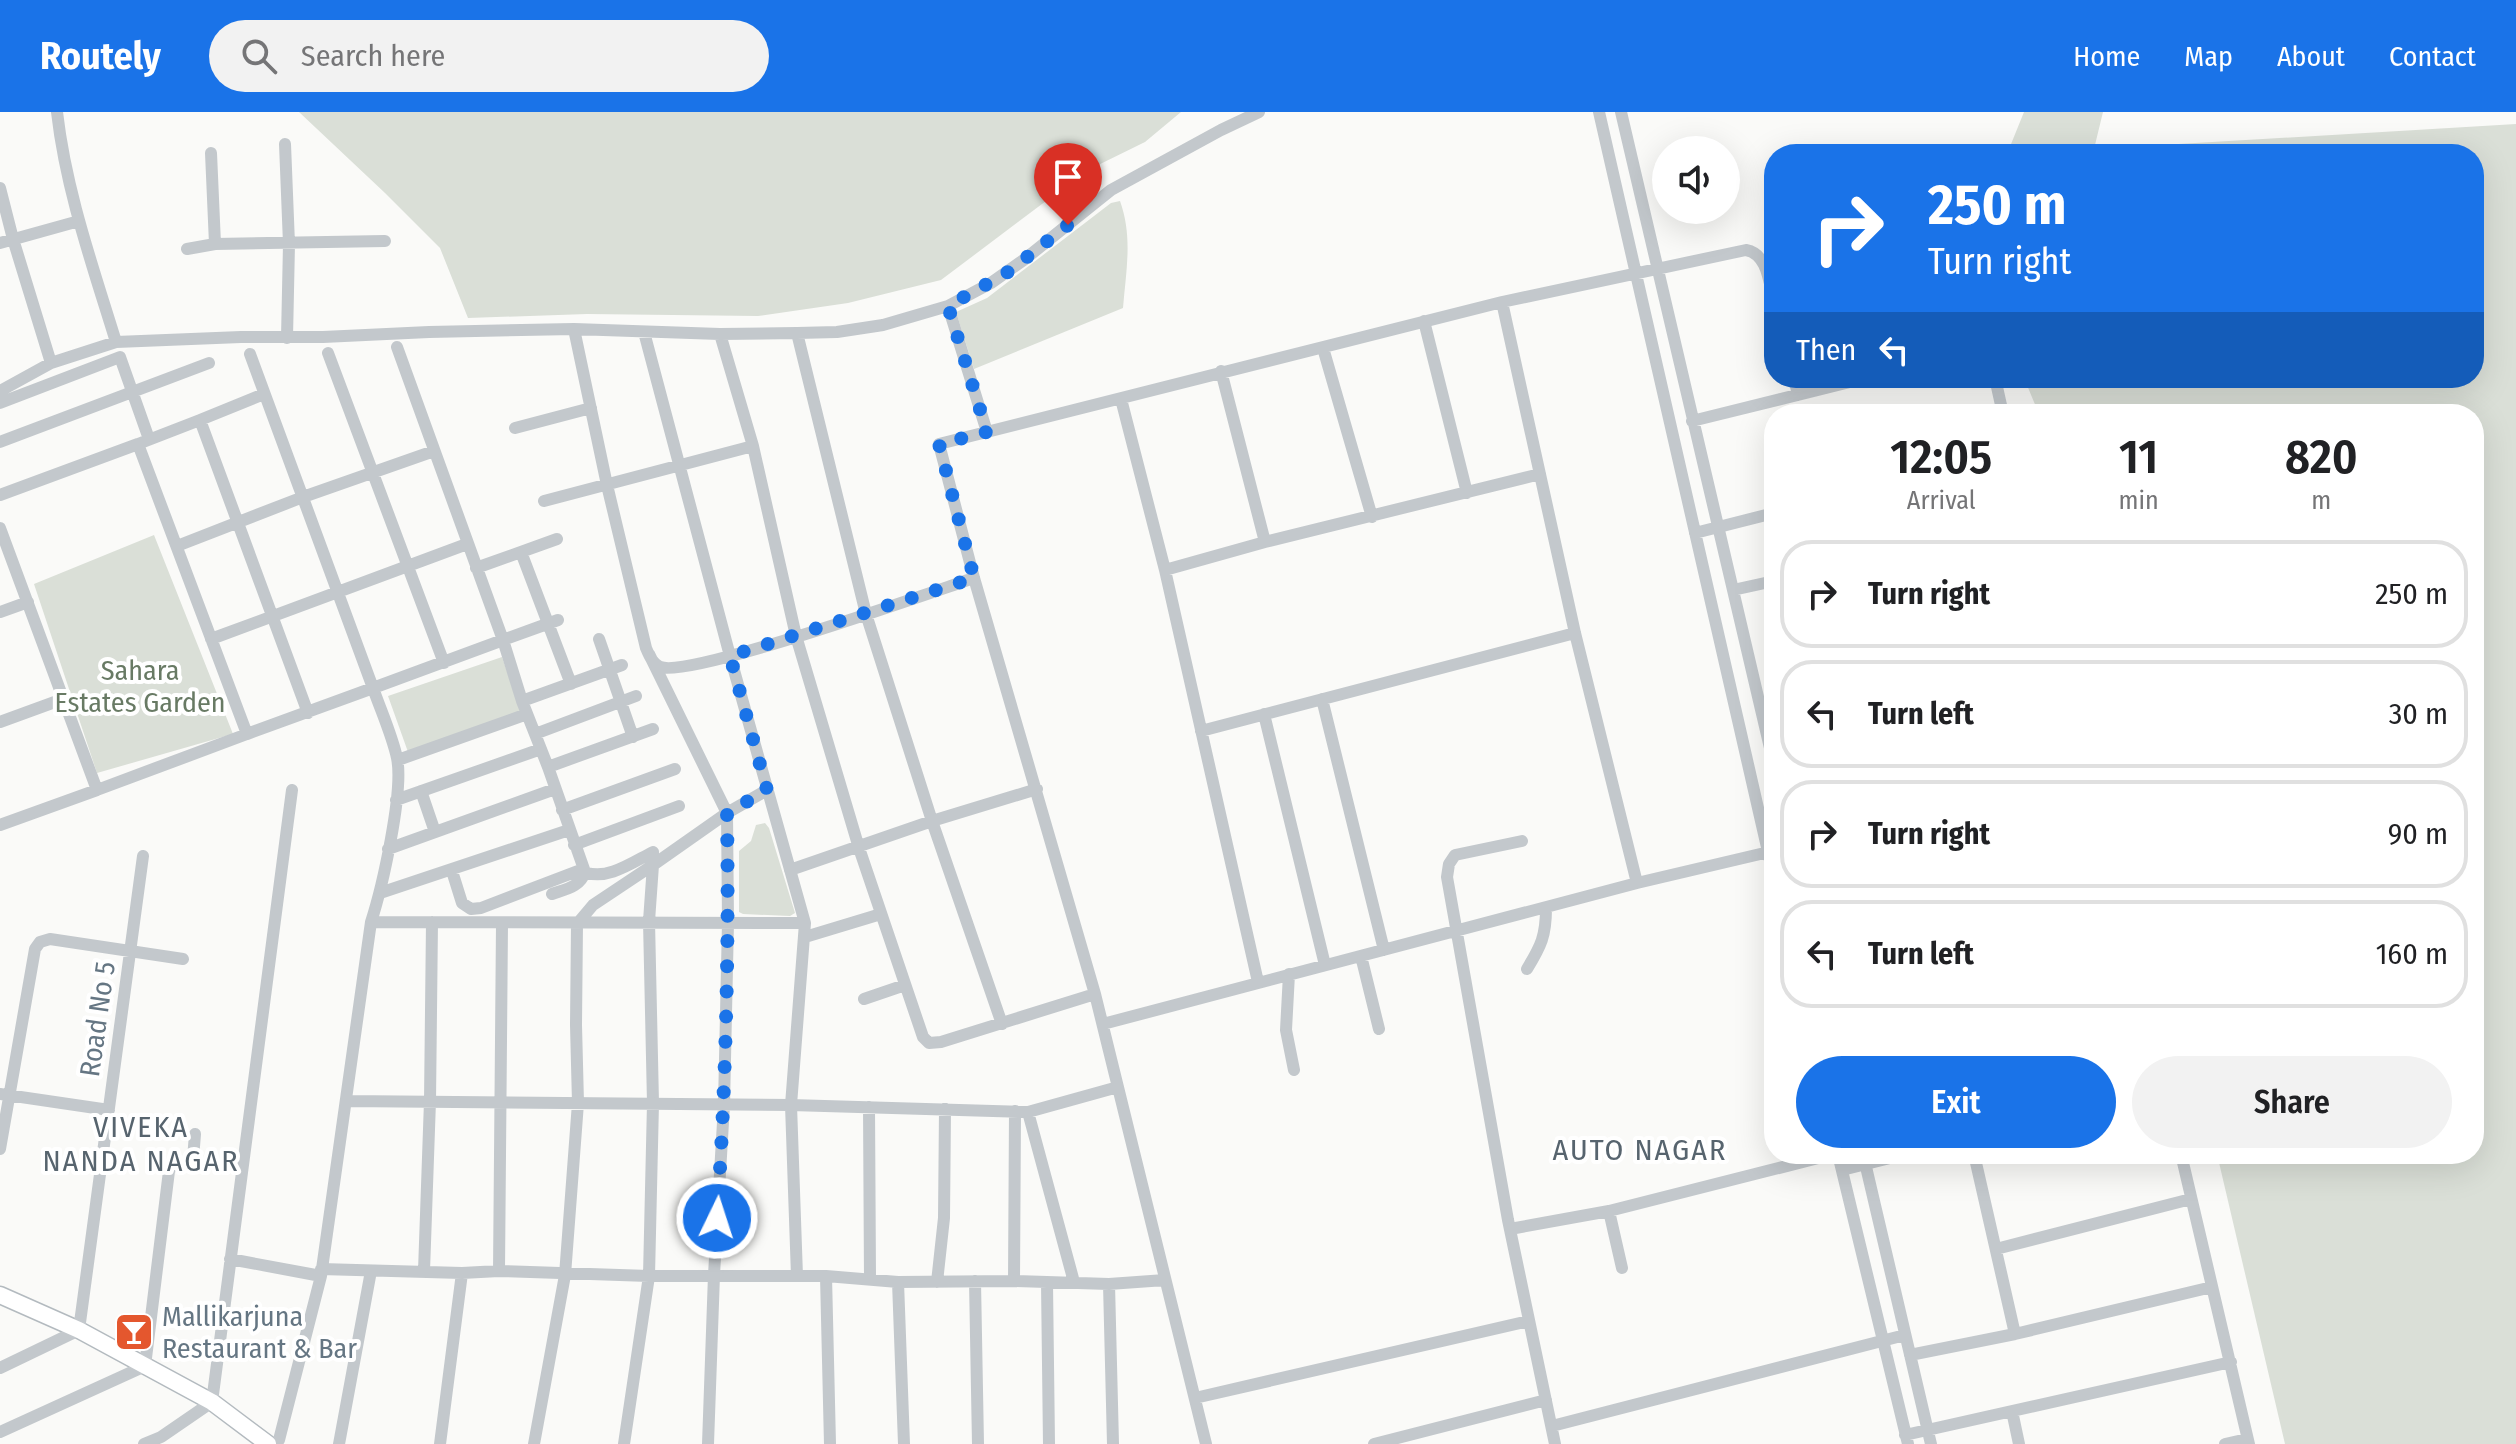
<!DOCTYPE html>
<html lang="en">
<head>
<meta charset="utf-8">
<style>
  body { margin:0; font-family:"Fira Sans Condensed",sans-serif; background:#f2f2f2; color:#202124; height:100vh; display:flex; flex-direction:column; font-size:30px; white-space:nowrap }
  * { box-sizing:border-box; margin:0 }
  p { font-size:26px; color:#757577 }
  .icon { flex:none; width:44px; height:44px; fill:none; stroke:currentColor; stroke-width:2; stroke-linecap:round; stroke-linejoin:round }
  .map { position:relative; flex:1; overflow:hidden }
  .side { position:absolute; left:1764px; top:292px; width:720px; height:760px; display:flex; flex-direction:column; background:#fff; border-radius:32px; box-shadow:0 8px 32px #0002 }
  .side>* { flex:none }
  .hud { position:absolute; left:1764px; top:32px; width:720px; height:244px; border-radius:32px; box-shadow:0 8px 32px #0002; background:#1a73e8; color:#fff; overflow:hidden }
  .buttons { position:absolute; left:1652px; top:24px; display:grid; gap:16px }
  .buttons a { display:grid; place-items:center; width:88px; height:88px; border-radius:50%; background:#fff; box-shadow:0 8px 32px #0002; font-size:40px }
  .pin { position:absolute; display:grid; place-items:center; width:68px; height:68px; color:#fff; margin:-82px -34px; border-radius:50% 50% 50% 0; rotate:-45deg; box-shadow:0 0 8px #0007 }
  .pin .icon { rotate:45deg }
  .me { position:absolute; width:88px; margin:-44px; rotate:4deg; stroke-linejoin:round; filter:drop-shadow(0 0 6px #0008) }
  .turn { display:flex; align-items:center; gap:28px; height:168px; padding:0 32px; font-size:36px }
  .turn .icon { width:104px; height:104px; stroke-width:2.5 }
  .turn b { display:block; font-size:56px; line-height:68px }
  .then { display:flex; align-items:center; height:76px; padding:0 32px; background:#0003; gap:16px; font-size:30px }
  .eta { display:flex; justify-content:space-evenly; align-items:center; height:136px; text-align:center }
  .eta b { font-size:48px; font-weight:600; line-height:56px }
  .primary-button { display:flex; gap:16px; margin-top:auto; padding:16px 32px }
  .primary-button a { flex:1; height:92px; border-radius:48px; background:#1a73e8; color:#fff; font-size:32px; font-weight:600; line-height:92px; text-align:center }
  .primary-button a+a { background:#f2f2f2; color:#202124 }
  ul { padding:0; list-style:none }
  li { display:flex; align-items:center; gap:24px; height:108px; margin:0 16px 12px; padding:0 16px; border:4px solid #e0e0e0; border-radius:32px }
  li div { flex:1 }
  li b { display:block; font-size:30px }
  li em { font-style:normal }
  header { display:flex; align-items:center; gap:48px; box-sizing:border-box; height:112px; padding:0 40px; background:#1a73e8; color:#fff }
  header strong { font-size:38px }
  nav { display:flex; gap:44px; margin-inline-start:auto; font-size:28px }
  .search { width:560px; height:72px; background:#f2f2f2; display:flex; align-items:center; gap:20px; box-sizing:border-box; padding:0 28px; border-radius:44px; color:#757577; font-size:30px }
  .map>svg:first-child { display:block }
  .green { fill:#dadfd7 }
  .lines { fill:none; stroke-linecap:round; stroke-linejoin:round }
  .secondary-casing { stroke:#b3babf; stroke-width:19 }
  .street { stroke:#c3c8cc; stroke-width:12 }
  .secondary { stroke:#fff; stroke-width:16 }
  .route { stroke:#1a73e8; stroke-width:14; stroke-dasharray:0 25.2 }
  .labels { text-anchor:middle; stroke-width:8; stroke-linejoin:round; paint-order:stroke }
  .park-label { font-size:28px; fill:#687a64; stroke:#fff }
  .street-label { font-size:28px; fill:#657683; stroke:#fff }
  .poi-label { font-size:28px; fill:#657683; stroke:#fff; text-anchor:start }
  .neighbourhood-label { font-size:30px; letter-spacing:2px; fill:#57646e; stroke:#fff }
</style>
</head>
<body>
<header>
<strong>Routely</strong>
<div class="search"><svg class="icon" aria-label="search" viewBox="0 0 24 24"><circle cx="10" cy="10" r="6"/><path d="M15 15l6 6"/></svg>Search here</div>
<nav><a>Home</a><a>Map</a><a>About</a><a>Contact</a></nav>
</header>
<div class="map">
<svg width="2516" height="1332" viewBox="0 0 2516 1332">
  <rect width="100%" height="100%" fill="#fafaf8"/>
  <path class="green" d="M 299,0 L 1181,0 L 1145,30 L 1086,59 L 941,168 L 848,191 L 758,204 L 587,202 L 468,206 L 440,136 L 385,81 Z
    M 2024,0 L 2103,0 L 2094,37 L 2516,12 L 2516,1332 L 2285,1332 L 2217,1042 L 2474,1042 L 2474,302 L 2039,302 L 2024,266 L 2474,266 L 2474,42 L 2007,42 Z
    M 1120,89 C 1133,125 1126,159 1123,196 L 974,257 L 956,200 L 987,186 L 1111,91 Z
    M 154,423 L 233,622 L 97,661 L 34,472 Z
    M 502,545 L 521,601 L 408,640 L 388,584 Z
    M 765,711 L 769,716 L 795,801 L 790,804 L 743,802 L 739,800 L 739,739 L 751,729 L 756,713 Z"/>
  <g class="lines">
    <defs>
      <path id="secondary" d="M 0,1183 L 79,1218 L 212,1290 L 268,1332"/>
    </defs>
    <use href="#secondary" class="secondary-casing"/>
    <path class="street" d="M 57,0 C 66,79 93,155 116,230
      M 1599,0 L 1774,766
      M 1621,0 L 1774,653
      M 285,32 L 289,132 L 287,226
      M 211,41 L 215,132
      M 0,76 L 13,127 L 51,251
      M 0,131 L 79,109
      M 187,137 L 215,132 L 385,129
      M 1502,190 L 1575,521 L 1637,771
      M 948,194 L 987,320
      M 1424,209 L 1467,381
      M 574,217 L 607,373 L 646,536 C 649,543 652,551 660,555 C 690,566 929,481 974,466
      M 644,220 L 730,544 L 805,811 L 791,993 L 797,1164
      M 797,221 L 866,502 L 932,709 L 1002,912
      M 720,222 L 753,334 L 796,524 L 859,736 L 923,925 L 929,931 L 941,930 L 1095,882
      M 397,235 L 503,528 L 558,508
      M 1323,236 L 1372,405
      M 328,241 L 444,551
      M 1221,259 L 1265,430
      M 1794,266 L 1798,283
      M 1995,266 L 2003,302
      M 0,279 L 51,251 L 116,230 L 241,225 L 323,225 L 429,220 L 574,217 L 720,222 L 797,221 L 837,220 L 883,213 L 948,194 L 991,171 L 1025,147 L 1111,78 L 1221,18 L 1259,0
      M 1121,287 L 1165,458 L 1258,870
      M 0,291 L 120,245 L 149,327
      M 200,308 L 264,282
      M 1692,309 L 1866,266
      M 515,316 L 591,296
      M 0,330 L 209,251
      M 138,332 L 200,308 L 308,601
      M 0,383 L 138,332 L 247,622 L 97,678 L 0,416
      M 544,389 L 753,334
      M 1695,421 L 1774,401
      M 177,434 L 303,385 L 434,339
      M 521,440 L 571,572
      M 476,456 L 557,427
      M 1165,458 L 1265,430 L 1540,362
      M 1733,478 L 1774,469
      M 0,500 L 28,490
      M 211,527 L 467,432
      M 599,527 L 633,625
      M 649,542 L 727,701 L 728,810 L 724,993 L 714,1163 L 708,1332
      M 1322,587 L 1384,838
      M 522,589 L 622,553
      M 1264,602 L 1325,853
      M 0,610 L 63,587
      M 1201,619 L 1575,521
      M 247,622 L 373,576 L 250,242
      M 535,622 L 636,584
      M 398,648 L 527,602
      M 548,655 L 653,617
      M 421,679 L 435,720
      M 396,688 L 541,637
      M 562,698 L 675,657
      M 0,713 L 97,678
      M 1522,729 L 1455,743 L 1449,752 L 1447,765 L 1508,1108 L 1555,1332
      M 574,733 L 679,694
      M 388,737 L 555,677
      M 790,758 L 932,709 L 1037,677
      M 452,759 L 462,791 L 471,797 L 481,796 L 583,757
      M 585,760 C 607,769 633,750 653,740
      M 380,781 L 569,718
      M 371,810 L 805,811
      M 805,825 L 881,802
      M 1361,844 L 1379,917
      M 1527,857 C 1541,834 1546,824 1546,796
      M 1289,862 L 1286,918 L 1294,958
      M 864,887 L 905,873
      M 1103,912 L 1637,771 L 1773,739
      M 0,982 L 109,998
      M 346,989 L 791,993 L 1028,1000 L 1118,975
      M 869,995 L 870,1166
      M 1028,1000 L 1074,1170
      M 0,1037 L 35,837 L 40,830 L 50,827 L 183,847
      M 1838,1042 L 1908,1332
      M 1863,1042 L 1931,1332
      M 1974,1042 L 2015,1222
      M 2181,1042 L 2249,1332
      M 1842,1058 L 1906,1042
      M 1609,1099 L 1622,1156
      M 1510,1117 L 1609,1099 L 1834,1042
      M 1996,1137 L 2191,1087
      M 230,1147 L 321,1164
      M 321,1157 L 462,1161 L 499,1159 L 649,1164 L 826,1164 L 898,1170 L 1014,1169 L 1109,1172 L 1165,1168
      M 424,1159 L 430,989 L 432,810
      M 499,1159 L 502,812
      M 826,1164 L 830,1332
      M 975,1169 L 978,1332
      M 1014,1169 L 1015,999
      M 898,1170 L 904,1332
      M 937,1170 L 944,1106 L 945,997
      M 1047,1171 L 1049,1332
      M 1109,1172 L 1113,1332
      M 1910,1243 L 2015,1222 L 2212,1175
      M 0,1256 L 79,1218 L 143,744
      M 1195,1286 L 1529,1209
      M 2012,1299 L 2019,1332
      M 1552,1314 L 1905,1223
      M 0,1320 L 145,1254 L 169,1059 L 172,1054 L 190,1051 L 193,1047 L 195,1022
      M 1905,1323 L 2231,1250
      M 144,1332 L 161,1325 L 212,1290 L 292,678
      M 276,1332 L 279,1328 L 321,1164 L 371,810 C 382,776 404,680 397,646 C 392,623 381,599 373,576 L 503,528 L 522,589 L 548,655 L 585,760 C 580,775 566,777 552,782
      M 339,1332 L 371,1159
      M 440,1332 L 462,1161
      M 534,1332 L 565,1163 L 578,991 L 576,913 L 577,812 L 593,793 L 653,753
      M 624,1332 L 649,1164 L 653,991 L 649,809 L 653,753 L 727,701 L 767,678
      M 1206,1332 L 1095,882 L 974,466 L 939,332 L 1502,190 L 1746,138 C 1768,142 1769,171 1774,190
      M 1374,1332 L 1546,1288
      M 2225,1332 L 2247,1327"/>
    <use href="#secondary" class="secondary"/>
  </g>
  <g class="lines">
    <path class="route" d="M 717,1106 C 726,971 729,837 727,701 L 767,678 L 730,544 L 974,466 L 939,332 L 987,320 L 948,194 L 1008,160 L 1068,113"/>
  </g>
  <defs>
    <symbol id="bar-square" viewBox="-11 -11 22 22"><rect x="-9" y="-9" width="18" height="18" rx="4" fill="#e4572e" stroke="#fff"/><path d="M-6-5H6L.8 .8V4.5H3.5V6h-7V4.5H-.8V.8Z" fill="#fff"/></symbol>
  </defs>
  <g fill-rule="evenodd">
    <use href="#bar-square" x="112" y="1198" width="44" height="44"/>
  </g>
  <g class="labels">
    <g class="park-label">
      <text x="140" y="568">Sahara<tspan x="140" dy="32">Estates Garden</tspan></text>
    </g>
    <g class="street-label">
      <text transform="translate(97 907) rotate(-82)" y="10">Road No 5</text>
    </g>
    <g class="poi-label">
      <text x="162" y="1214">Mallikarjuna<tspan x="162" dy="32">Restaurant &amp; Bar</tspan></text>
    </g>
    <g class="neighbourhood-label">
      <text x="141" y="1025">VIVEKA<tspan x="141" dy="34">NANDA NAGAR</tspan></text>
      <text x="1640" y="1048">AUTO NAGAR</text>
    </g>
  </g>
</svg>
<div class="buttons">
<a><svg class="icon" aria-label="sound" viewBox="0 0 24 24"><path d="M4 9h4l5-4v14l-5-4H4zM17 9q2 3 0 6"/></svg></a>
</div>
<div class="pin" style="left:1068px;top:113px;background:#d93025"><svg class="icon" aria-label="arrive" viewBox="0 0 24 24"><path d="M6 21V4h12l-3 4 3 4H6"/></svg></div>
<svg class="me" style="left:717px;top:1106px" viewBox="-20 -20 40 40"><circle r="17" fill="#1a73e8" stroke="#fff" stroke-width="3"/><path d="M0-11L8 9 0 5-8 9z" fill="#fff"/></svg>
<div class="hud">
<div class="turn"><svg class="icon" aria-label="right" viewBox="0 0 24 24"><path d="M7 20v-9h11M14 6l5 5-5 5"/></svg><div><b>250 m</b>Turn right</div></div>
<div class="then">Then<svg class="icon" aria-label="left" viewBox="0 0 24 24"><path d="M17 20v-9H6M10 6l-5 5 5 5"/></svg></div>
</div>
<section class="side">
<div class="eta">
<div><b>12:05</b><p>Arrival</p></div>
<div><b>11</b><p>min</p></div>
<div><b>820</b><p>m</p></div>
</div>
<ul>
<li><svg class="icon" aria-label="right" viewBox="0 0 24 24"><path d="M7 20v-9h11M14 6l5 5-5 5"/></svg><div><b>Turn right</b></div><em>250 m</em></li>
<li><svg class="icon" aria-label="left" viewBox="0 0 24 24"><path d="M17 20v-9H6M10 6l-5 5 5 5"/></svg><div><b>Turn left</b></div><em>30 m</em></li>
<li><svg class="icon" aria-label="right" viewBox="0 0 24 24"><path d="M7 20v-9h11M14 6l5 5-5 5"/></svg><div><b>Turn right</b></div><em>90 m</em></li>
<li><svg class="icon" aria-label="left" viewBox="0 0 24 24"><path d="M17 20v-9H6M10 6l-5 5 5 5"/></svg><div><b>Turn left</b></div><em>160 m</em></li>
</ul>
<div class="primary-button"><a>Exit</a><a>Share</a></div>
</section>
</div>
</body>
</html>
